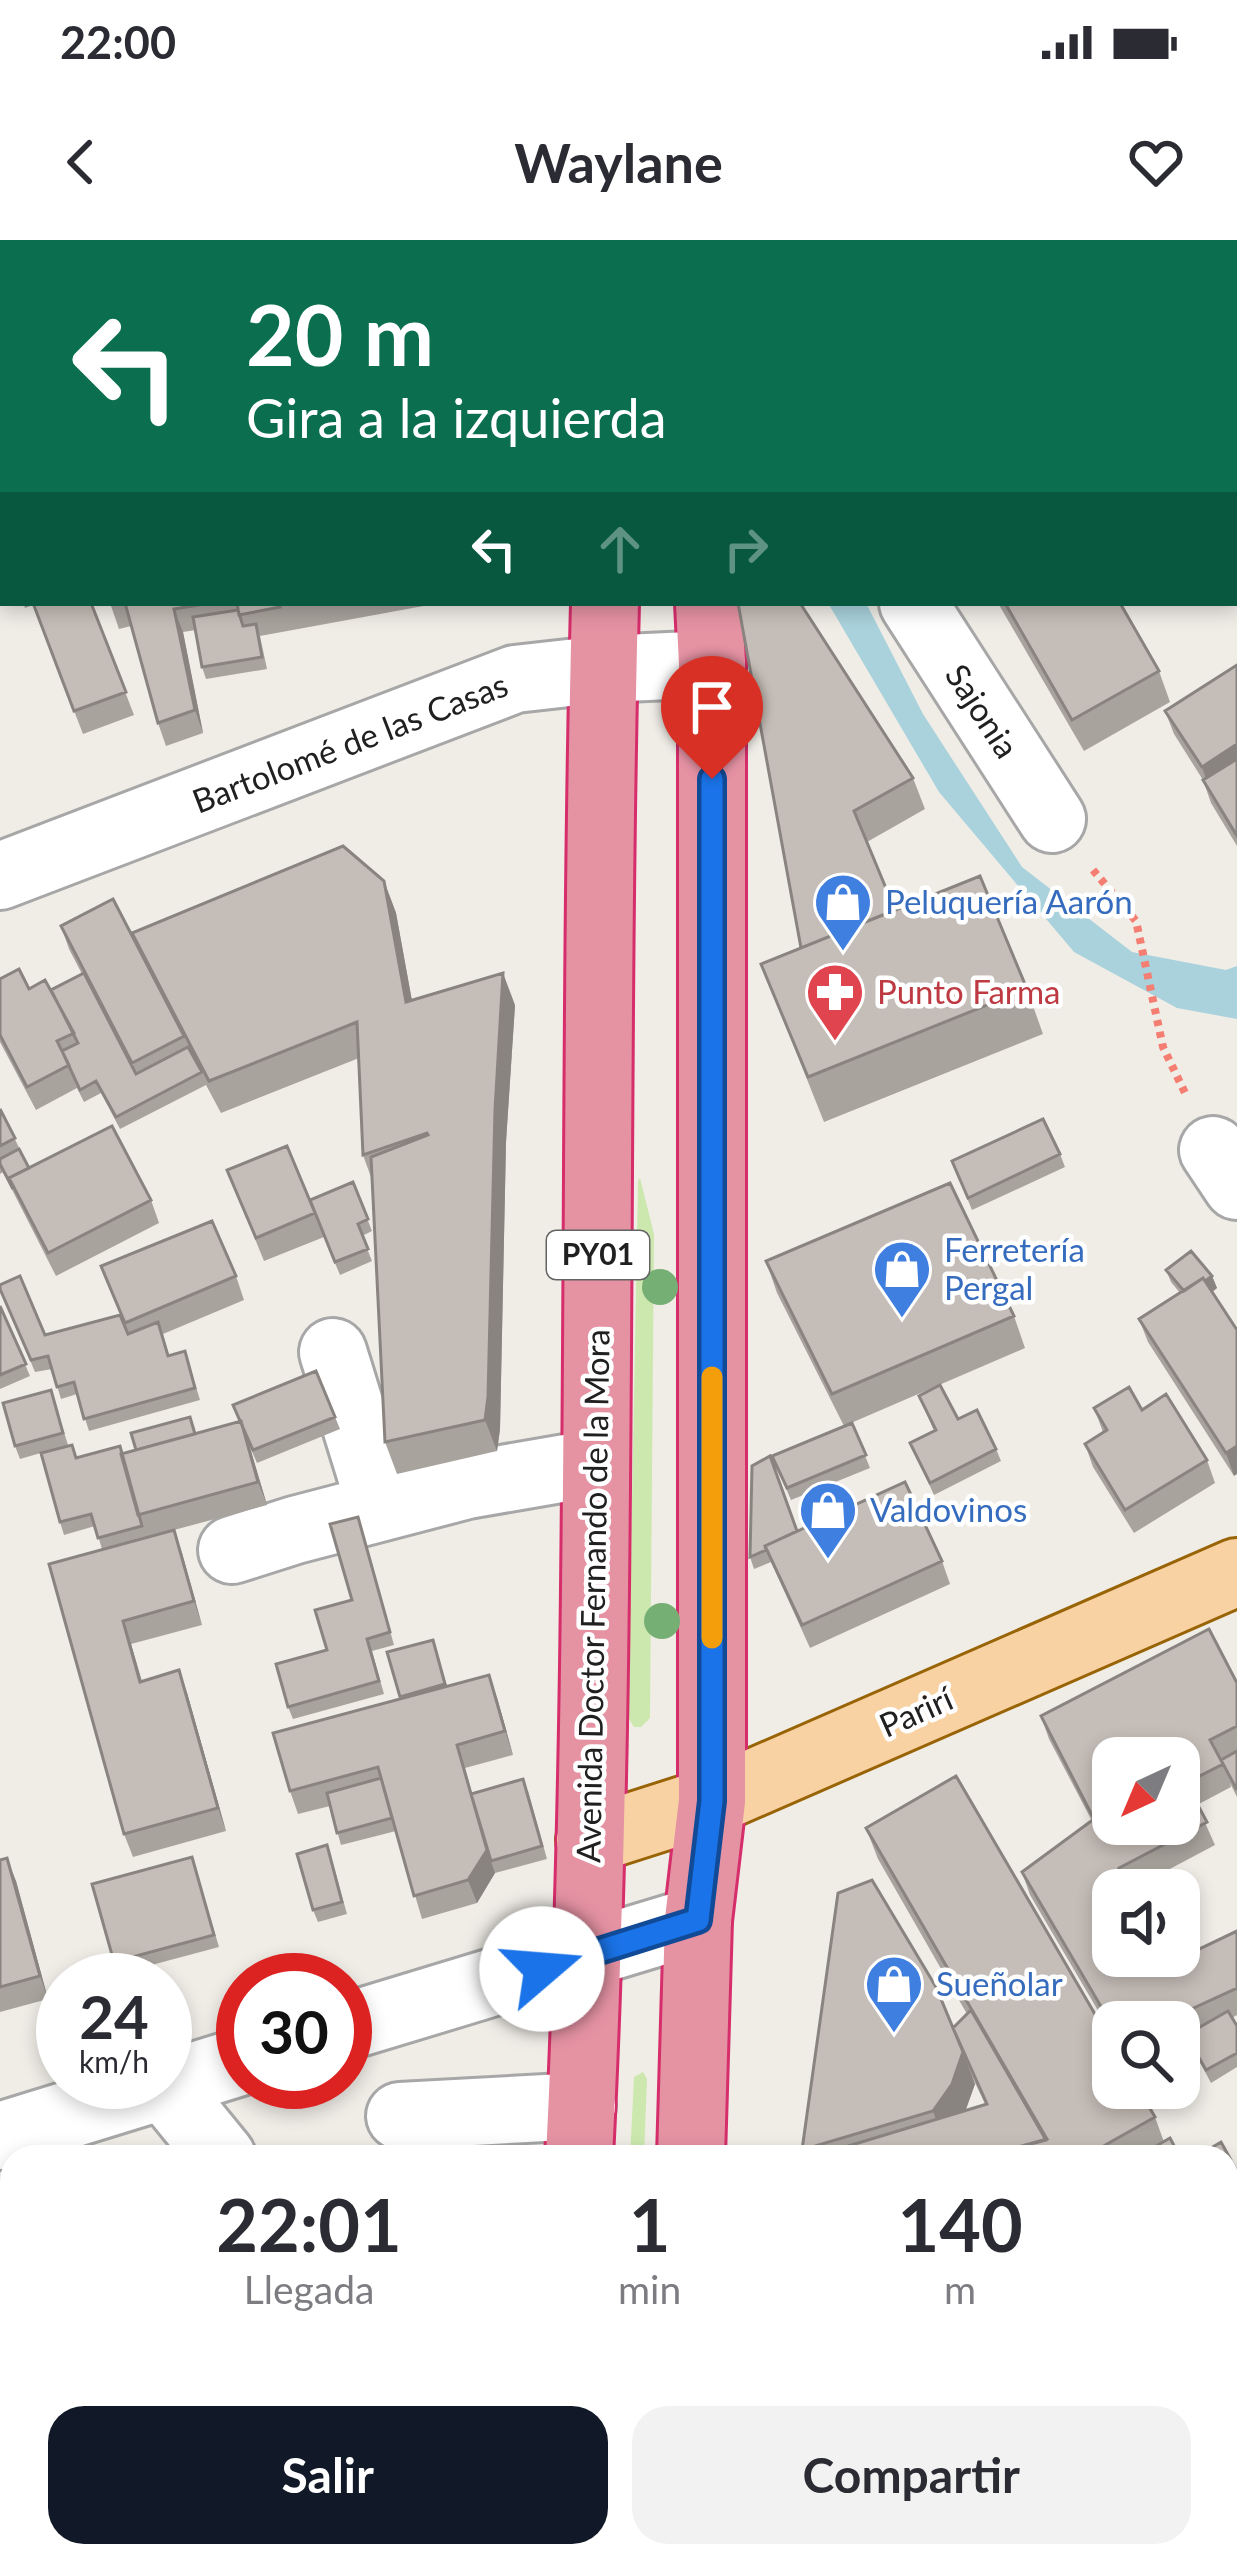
<!DOCTYPE html>
<html lang="es">
<head>
<meta charset="utf-8">
<style>
  body { margin:0; font-family:Lato,sans-serif; background:#f2f2f3; color:#2b2b33; height:100vh; display:flex; flex-direction:column; font-size:45px; white-space:nowrap }
  * { box-sizing:border-box; margin:0 }
  p { font-size:39px; color:#7c7c81 }
  .icon { flex:none; width:66px; height:66px; fill:none; stroke:currentColor; stroke-width:2; stroke-linecap:round; stroke-linejoin:round }
  .map { position:relative; flex:1; overflow:hidden }
  .panel { position:absolute; left:0px; top:1905px; width:1239px; height:423px; display:flex; flex-direction:column; background:#fff; border-radius:36px 36px 0 0; box-shadow:0 6px 18px #0003 }
  .panel>* { flex:none }
  .top-card { position:absolute; left:0px; top:0px; width:1239px; height:366px; box-shadow:0 6px 18px #0003; background:#0b6e4f; color:#fff; overflow:hidden }
  .needle { width:78px; rotate:224deg }
  .buttons { position:absolute; left:1092px; top:1497px; display:grid; gap:24px }
  .buttons a { display:grid; place-items:center; width:108px; height:108px; border-radius:24px; background:#fff; box-shadow:0 6px 18px #0003; font-size:60px }
  .speed { position:absolute; left:36px; top:1713px; display:flex; gap:24px; font-size:60px; font-weight:700; text-align:center }
  .speed>* { display:grid; place-content:center; width:156px; height:156px; border-radius:50%; background:#fff; box-shadow:0 6px 18px #0003; line-height:1 }
  .speed small { font-size:30px; font-weight:400 }
  .speed .limit { border:18px solid #d22; background:#fff; color:#111 }
  .pin { position:absolute; display:grid; place-items:center; width:102px; height:102px; color:#fff; margin:-123px -51px; border-radius:50% 50% 50% 0; rotate:-45deg; box-shadow:0 0 12px #0007 }
  .pin .icon { rotate:45deg }
  .me { position:absolute; width:132px; margin:-66px; rotate:72deg; stroke-linejoin:round; filter:drop-shadow(0 0 9px #0008) }
  .turn { display:flex; align-items:center; gap:42px; height:252px; padding:0 48px; font-size:54px }
  .turn .icon { width:156px; height:156px; stroke-width:2.5 }
  .turn b { display:block; font-size:84px; line-height:102px }
  .lanes { display:flex; align-items:center; height:114px; padding:0 48px; background:#0003; justify-content:center; gap:60px; direction:ltr }
  .lanes .off { opacity:.35 }
  .eta { display:flex; justify-content:space-evenly; align-items:center; height:204px; text-align:center }
  .eta b { font-size:72px; font-weight:700; line-height:84px }
  .cta { display:flex; gap:24px; margin-top:auto; padding:24px 48px }
  .cta a { flex:1; height:138px; border-radius:36px; background:#111827; color:#fff; font-size:48px; font-weight:700; line-height:138px; text-align:center }
  .cta a+a { background:#f2f2f3; color:#2b2b33 }
  .status { display:flex; justify-content:space-between; align-items:center; height:84px; padding:0 60px; background:#fff; direction:ltr }
  .status svg { height:33px; fill:currentColor }
  header { display:flex; justify-content:space-between; align-items:center; height:156px; padding:0 48px; background:#fff; font-size:54px; font-weight:700 }
  .map>svg:first-child { display:block }
  .grass { fill:#cde8af }
  .water { fill:#a9d2dc }
  .lines { fill:none; stroke-linecap:round; stroke-linejoin:round }
  .minor-casing { stroke:#a7a7a7; stroke-width:72 }
  .major-casing { stroke:#986405; stroke-width:72 }
  .highway-casing { stroke:#d62d6b; stroke-width:72 }
  .path { stroke:#f57e73; stroke-width:8; stroke-dasharray:6 6; stroke-linecap:butt }
  .minor { stroke:#fff; stroke-width:66 }
  .major { stroke:#f9d2a4; stroke-width:66 }
  .highway { stroke:#e592a3; stroke-width:66 }
  .tree { fill:#75af74 }
  .wall { fill:#a9a39d; fill-rule:evenodd }
  .shaded-wall { fill:#8a8480 }
  .building { fill:#c5bdb7; stroke:#8a8480; stroke-width:3; fill-rule:evenodd }
  .route-casing { stroke:#114b97; stroke-width:30 }
  .route { stroke:#1a73e8; stroke-width:21 }
  .slow { stroke:#f59e0b; stroke-width:21 }
  .labels { text-anchor:middle; stroke-width:9; stroke-linejoin:round; paint-order:stroke }
  .shield { fill:#fff; stroke:#636363; stroke-width:3 }
  .shield-label { font-size:30px; font-weight:bold; fill:#202020 }
  .street-label { font-size:33px; fill:#202020; stroke:#fff }
  .shop-label { font-size:33px; fill:#366cbe; stroke:#fff; text-anchor:start }
  .health-label { font-size:33px; fill:#be3a42; stroke:#fff; text-anchor:start }
</style>
</head>
<body>
<div class="status"><b>22:00</b><svg viewBox="0 0 49 12"><path d="M0 12V9h3v3zM5 12V6h3v6zM10 12V3h3v9zM15 12V0h3v12zM26 1h20v11H26zM47 4h2v5h-2z"/></svg></div>
<header><svg class="icon" aria-label="back" viewBox="0 0 24 24"><path d="M15 5l-7 7 7 7"/></svg>Waylane<svg class="icon" aria-label="heart" viewBox="0 0 24 24"><path d="M12 20l-8-8c-3-5 5-10 8-4 3-6 11-1 8 4z"/></svg></header>
<div class="map">
<svg width="1237" height="2327" viewBox="0 0 1237 2327">
  <rect width="100%" height="100%" fill="#f0ede7"/>
  <path class="grass" d="M 640,938 L 654,994 L 650,1478 L 641,1487 L 634,1487 L 628,1477 L 638,941 Z
    M 643,1832 L 647,1839 L 644,1917 L 630,1917 L 634,1837 Z"/>
  <path class="water" d="M 828,363 L 866,363 L 923,474 L 1022,627 L 1132,712 L 1226,730 L 1237,726 L 1237,779 L 1177,768 L 1074,712 L 939,552 Z"/>
  <g class="lines">
    <defs>
      <path id="minor" d="M 1124,3 L 1129,0
        M 913,363 L 1052,579
        M 0,636 L 515,439 L 604,429 L 712,424
        M 1213,910 L 1237,946
        M 333,1112 L 381,1267
        M 232,1310 L 295,1290 L 467,1245 L 595,1223
        M 345,1787 L 698,1680
        M 165,1847 L 222,1917
        M 400,1876 L 582,1866
        M 0,1896 L 243,1821
        M 748,2316 L 794,2327"/>
      <path id="major" d="M 590,1600 L 712,1561 L 1237,1332"/>
      <path id="highway" d="M 636,3 L 637,0
        M 723,3 L 723,0
        M 579,1917 C 605,1399 592,881 605,363
        M 691,1917 L 698,1680 L 712,1561 L 712,424 L 709,363
        M 561,2327 L 561,2316
        M 677,2327 L 677,2316"/>
    </defs>
    <use href="#minor" class="minor-casing"/>
    <use href="#major" class="major-casing"/>
    <use href="#highway" class="highway-casing"/>
    <path class="path" d="M 1093,630 L 1136,681 L 1163,807 L 1186,855"/>
    <use href="#minor" class="minor"/>
    <use href="#major" class="major"/>
    <use href="#highway" class="highway"/>
  </g>
  <g class="tree">
    <circle cx="660" cy="1047" r="18"/>
    <circle cx="662" cy="1381" r="18"/>
  </g>
  <path class="wall" d="M 23,363 L 91,363 L 134,475 L 83,494 L 33,365 L 25,368 Z
    M 110,363 L 440,363 L 260,396 L 267,429 L 206,439 L 202,427 L 196,390 L 183,392 L 203,493 L 166,506 L 158,483 L 131,386 L 119,389 Z
    M 738,363 L 913,538 L 925,569 L 867,602 L 895,670 L 1027,749 L 1043,794 L 824,882 L 761,724 L 801,708 Z
    M 998,363 L 1120,363 L 1159,431 L 1170,462 L 1084,511 Z
    M 1237,425 L 1237,606 L 1211,563 L 1203,540 L 1174,494 L 1165,471 Z
    M 384,641 L 396,673 L 412,761 L 515,765 L 506,902 L 500,1189 L 497,1211 L 397,1234 L 385,1202 L 372,940 L 363,915 L 359,818 L 221,873 L 206,845 L 120,889 L 101,853 L 84,862 L 77,848 L 36,870 L 0,802 L 0,739 L 29,749 L 51,750 L 82,734 L 69,709 L 61,686 L 136,704 Z
    M 0,869 L 29,928 L 151,960 L 159,983 L 56,1036 L 3,932 L 0,934 Z
    M 1060,914 L 1065,927 L 972,970 L 952,921 Z
    M 227,930 L 310,960 L 353,942 L 372,991 L 362,996 L 372,1021 L 340,1035 L 322,992 L 324,997 L 264,1021 Z
    M 766,1021 L 1014,1076 L 1025,1108 L 844,1186 L 777,1053 Z
    M 101,1026 L 236,1036 L 244,1060 L 163,1094 L 169,1115 L 185,1111 L 200,1160 L 89,1191 L 77,1154 L 61,1159 L 52,1129 L 35,1132 L 0,1049 L 45,1095 L 124,1083 Z
    M 1166,1030 L 1212,1036 L 1217,1048 L 1212,1052 L 1234,1236 L 1148,1102 L 1139,1079 L 1180,1053 L 1171,1042 Z
    M 0,1066 L 30,1136 L 0,1149 Z
    M 316,1131 L 340,1189 L 257,1223 L 247,1200 L 267,1265 L 174,1290 L 202,1385 L 131,1404 L 142,1441 L 187,1453 L 226,1591 L 133,1617 L 124,1594 L 102,1309 L 95,1286 L 64,1295 L 60,1282 L 77,1218 L 123,1213 L 240,1182 Z
    M 51,1150 L 68,1205 L 20,1219 L 15,1206 Z
    M 919,1156 L 958,1179 L 996,1209 L 1001,1221 L 934,1255 L 910,1203 L 934,1191 Z
    M 1094,1168 L 1142,1170 L 1207,1220 L 1215,1243 L 1134,1293 L 1093,1227 L 1085,1204 L 1103,1192 Z
    M 852,1183 L 870,1228 L 791,1260 L 772,1216 Z
    M 358,1277 L 394,1405 L 372,1411 L 384,1454 L 293,1479 L 288,1467 L 327,1410 L 352,1360 Z
    M 797,1291 L 942,1321 L 950,1344 L 810,1408 L 771,1322 L 754,1329 L 750,1317 Z
    M 433,1400 L 447,1446 L 497,1458 L 513,1515 L 465,1528 L 472,1553 L 528,1551 L 547,1619 L 495,1633 L 477,1663 L 422,1679 L 396,1591 L 341,1605 L 330,1566 L 298,1574 L 290,1551 L 401,1458 Z
    M 1237,1443 L 1237,1557 L 1230,1543 L 1231,1547 L 1197,1565 L 1215,1605 L 1132,1649 L 1174,1721 L 1237,1691 L 1237,1775 L 1232,1778 L 1237,1786 L 1237,1827 L 1211,1843 L 1187,1798 L 1179,1802 L 1179,1782 L 1113,1782 L 1113,1796 L 1030,1655 L 1022,1632 L 1092,1581 L 1049,1499 L 1041,1476 Z
    M 866,1588 L 1155,1877 L 1164,1902 L 1180,1917 L 805,1917 L 802,1910 L 953,1788 L 967,1774 L 878,1619 ZM 970,1832 L 985,1864 L 965,1871 L 975,1844 Z
    M 331,1617 L 347,1674 L 318,1682 L 313,1670 Z
    M 0,1620 L 16,1641 L 48,1759 L 0,1772 Z
    M 196,1629 L 219,1707 L 118,1734 L 114,1722 Z
    M 1227,1917 L 1237,1931 L 1237,1985 L 1227,1991 Z
    M 12,2104 L 12,2316 L 19,2316 L 0,2322 L 0,2107 Z
    M 916,2316 L 1052,2316 L 1051,2327 Z"/>
  <path class="shaded-wall" d="M 512,0 L 528,0 L 528,3 L 512,3 Z
    M 940,0 L 958,0 L 957,3 L 940,3 Z
    M 174,369 L 183,392 L 203,493 L 195,470 Z
    M 1237,504 L 1237,533 L 1210,550 L 1202,527 Z
    M 384,641 L 396,673 L 418,794 L 406,762 Z
    M 503,733 L 515,765 L 506,902 L 500,1189 L 497,1211 L 485,1180 L 495,870 Z
    M 1212,1036 L 1217,1048 L 1192,1068 L 1188,1056 Z
    M 241,1181 L 249,1204 L 267,1265 L 258,1242 Z
    M 1237,1206 L 1237,1234 L 1234,1236 L 1226,1213 Z
    M 174,1290 L 182,1313 L 202,1385 L 194,1361 Z
    M 123,1381 L 131,1404 L 148,1465 L 140,1442 Z
    M 179,1430 L 187,1453 L 226,1591 L 218,1568 Z
    M 489,1435 L 497,1458 L 513,1515 L 505,1491 Z
    M 487,1610 L 495,1633 L 477,1663 L 468,1640 Z
    M 7,1618 L 16,1641 L 48,1759 L 40,1736 Z
    M 963,1812 L 975,1844 L 964,1875 L 944,1903 L 933,1871 Z
    M 483,2316 L 497,2316 L 497,2327 L 483,2327 Z"/>
  <path class="building" d="M 259,0 L 382,0 L 382,3 L 258,3 Z
    M 382,0 L 512,0 L 512,3 L 382,3 Z
    M 796,0 L 940,0 L 940,3 L 795,3 Z
    M 3,287 L 3,313 L 0,305 L 0,288 Z
    M 33,363 L 91,363 L 126,452 L 74,471 Z
    M 125,363 L 211,363 L 174,369 L 195,470 L 158,483 Z
    M 237,363 L 279,363 L 280,367 L 239,375 Z
    M 738,363 L 800,363 L 913,538 L 854,571 L 895,670 L 801,708 Z
    M 1005,363 L 1120,363 L 1159,431 L 1072,480 Z
    M 238,370 L 243,386 L 256,384 L 262,417 L 202,427 L 193,377 Z
    M 1237,425 L 1237,504 L 1202,527 L 1165,471 Z
    M 1237,519 L 1237,596 L 1203,540 Z
    M 343,606 L 384,641 L 406,762 L 503,733 L 495,870 L 488,1157 L 485,1180 L 385,1202 L 371,917 L 428,895 L 427,893 L 363,915 L 357,782 L 209,841 L 132,693 Z
    M 980,636 L 1027,749 L 808,837 L 761,724 Z
    M 113,659 L 184,796 L 132,823 L 61,686 Z
    M 19,729 L 29,749 L 45,740 L 74,793 L 57,801 L 69,825 L 27,847 L 0,795 L 0,739 Z
    M 84,733 L 136,834 L 188,807 L 202,832 L 116,877 L 96,841 L 80,850 L 62,811 L 78,803 L 51,750 Z
    M 0,869 L 15,898 L 0,906 Z
    M 1043,879 L 1060,914 L 968,958 L 952,921 Z
    M 112,886 L 151,960 L 48,1013 L 9,938 Z
    M 287,906 L 315,973 L 256,998 L 227,930 Z
    M 19,909 L 29,928 L 9,938 L 13,949 L 0,924 L 0,919 Z
    M 353,942 L 368,979 L 358,984 L 368,1009 L 335,1022 L 310,960 Z
    M 950,943 L 1014,1076 L 832,1154 L 766,1021 Z
    M 212,981 L 236,1036 L 125,1083 L 101,1026 Z
    M 1191,1011 L 1212,1036 L 1205,1041 L 1203,1038 L 1184,1051 L 1166,1030 Z
    M 20,1036 L 45,1095 L 120,1075 L 128,1094 L 158,1082 L 168,1116 L 185,1111 L 195,1148 L 84,1179 L 74,1142 L 57,1147 L 48,1116 L 31,1120 L 0,1049 L 0,1045 Z
    M 1203,1038 L 1237,1090 L 1237,1206 L 1226,1213 L 1139,1079 Z
    M 0,1066 L 26,1124 L 0,1135 Z
    M 316,1131 L 335,1177 L 253,1210 L 233,1165 Z
    M 940,1145 L 958,1179 L 977,1170 L 996,1209 L 930,1243 L 910,1203 L 936,1190 L 919,1156 Z
    M 1129,1147 L 1142,1170 L 1166,1154 L 1207,1220 L 1125,1270 L 1085,1204 L 1107,1190 L 1094,1168 Z
    M 51,1150 L 63,1193 L 15,1206 L 3,1163 Z
    M 190,1177 L 195,1194 L 136,1210 L 131,1193 Z
    M 241,1181 L 258,1242 L 138,1275 L 121,1214 Z
    M 852,1183 L 866,1215 L 787,1248 L 772,1216 Z
    M 72,1205 L 76,1218 L 120,1206 L 142,1286 L 98,1298 L 91,1274 L 60,1282 L 41,1213 Z
    M 770,1216 L 797,1291 L 765,1306 L 766,1310 L 750,1317 L 752,1226 Z
    M 905,1242 L 942,1321 L 802,1385 L 765,1306 Z
    M 358,1277 L 390,1392 L 367,1399 L 379,1441 L 288,1467 L 276,1424 L 327,1410 L 315,1370 L 352,1360 L 330,1284 Z
    M 174,1290 L 194,1361 L 123,1381 L 140,1442 L 179,1430 L 218,1568 L 124,1594 L 49,1324 Z
    M 1209,1389 L 1237,1443 L 1237,1486 L 1210,1500 L 1223,1524 L 1186,1543 L 1207,1582 L 1119,1628 L 1132,1650 L 1113,1650 L 1113,1716 L 1171,1716 L 1174,1721 L 1237,1691 L 1237,1748 L 1163,1782 L 1113,1782 L 1113,1787 L 1022,1632 L 1094,1579 L 1041,1476 ZM 1113,1518 L 1179,1518 L 1179,1584 L 1113,1584 Z
    M 433,1400 L 445,1444 L 400,1457 L 387,1412 Z
    M 489,1435 L 505,1491 L 457,1505 L 487,1610 L 468,1640 L 414,1656 L 378,1527 L 290,1551 L 273,1493 Z
    M 1237,1511 L 1237,1550 L 1221,1520 Z
    M 956,1536 L 1113,1805 L 1113,1848 L 1138,1848 L 1155,1877 L 1084,1917 L 982,1917 L 1047,1899 L 866,1588 Z
    M 381,1538 L 392,1578 L 337,1593 L 327,1553 Z
    M 523,1539 L 542,1606 L 491,1621 L 471,1554 Z
    M 327,1605 L 342,1662 L 313,1670 L 297,1614 Z
    M 192,1617 L 214,1695 L 114,1722 L 92,1644 Z
    M 7,1618 L 40,1736 L 0,1747 L 0,1620 Z
    M 872,1640 L 936,1747 L 963,1812 L 952,1844 L 933,1871 L 802,1910 L 838,1653 Z
    M 971,1770 L 1046,1900 L 982,1917 L 812,1917 L 987,1864 L 953,1788 Z
    M 1228,1771 L 1237,1786 L 1237,1813 L 1206,1830 L 1186,1795 Z
    M 1170,1898 L 1180,1917 L 1137,1917 Z
    M 1221,1902 L 1237,1931 L 1237,1970 L 1227,1976 L 1227,1917 L 1196,1917 Z
    M 12,2104 L 12,2201 L 0,2205 L 0,2107 Z
    M 1237,2194 L 1237,2246 L 1235,2246 L 1227,2232 L 1227,2200 Z
    M 12,2201 L 12,2283 L 0,2286 L 0,2205 Z
    M 1227,2241 L 1237,2252 L 1237,2327 L 1219,2327 L 1219,2316 L 1227,2316 Z
    M 310,2316 L 335,2316 L 335,2327 L 310,2327 Z
    M 335,2316 L 483,2316 L 483,2327 L 335,2327 Z"/>
  <g class="lines">
    <defs>
      <path id="route" d="M 542,1729 L 698,1680 L 712,1561 L 712,539"/>
    </defs>
    <use href="#route" class="route-casing"/>
    <use href="#route" class="route"/>
    <path class="slow" d="M 712,1137 L 712,1398"/>
  </g>
  <defs>
    <symbol id="shop-pin" viewBox="-11 -11 22 30"><path d="M0 17L-7.5 6A9.5 9.5 0 1 1 7.5 6Z" fill="#3f7fe0" stroke="#fff"/><path d="M-5-2.5h2.3a2.7 3.5 0 0 1 5.4 0H5L5.5 6h-11ZM-1.5-2.5h3a1.5 2.3 0 0 0-3 0Z" fill="#fff"/></symbol>
    <symbol id="pharmacy-pin" viewBox="-11 -11 22 30"><path d="M0 17L-7.5 6A9.5 9.5 0 1 1 7.5 6Z" fill="#e0444e" stroke="#fff"/><path d="M-2-6h4v4h4v4h-4v4h-4v-4h-4v-4h4Z" fill="#fff"/></symbol>
  </defs>
  <g fill-rule="evenodd">
    <use href="#shop-pin" x="810" y="629" width="66" height="90"/>
    <use href="#pharmacy-pin" x="802" y="719" width="66" height="90"/>
    <use href="#shop-pin" x="869" y="996" width="66" height="90"/>
    <use href="#shop-pin" x="795" y="1237" width="66" height="90"/>
    <use href="#shop-pin" x="861" y="1711" width="66" height="90"/>
  </g>
  <g class="labels">
    <rect class="shield" x="547" y="991" width="102" height="48" rx="9"/>
    <g class="shield-label">
      <text x="598" y="1025">PY01</text>
    </g>
    <g class="street-label">
      <text transform="translate(982 471) rotate(57)" y="12">Sajonia</text>
      <text transform="translate(350 503) rotate(-21)" y="12">Bartolomé de las Casas</text>
      <text transform="translate(593 1356) rotate(-89)" y="12">Avenida Doctor Fernando de la Mora</text>
      <text transform="translate(916 1472) rotate(-24)" y="12">Parirí</text>
    </g>
    <g class="shop-label">
      <text x="885" y="674">Peluquería Aarón</text>
      <text x="944" y="1022">Ferretería<tspan x="944" dy="38">Pergal</tspan></text>
      <text x="870" y="1282">Valdovinos</text>
      <text x="936" y="1756">Sueñolar</text>
    </g>
    <g class="health-label">
      <text x="877" y="764">Punto Farma</text>
    </g>
  </g>
</svg>
<div class="buttons">
<a><svg class="needle" viewBox="-14 -14 28 28"><path d="M0-13l5 13h-10z" fill="#e53935"/><path d="M0 13l5-13h-10z" fill="#7c7c81"/></svg></a>
<a><svg class="icon" aria-label="sound" viewBox="0 0 24 24"><path d="M4 9h4l5-4v14l-5-4H4zM17 9q2 3 0 6"/></svg></a>
<a><svg class="icon" aria-label="search" viewBox="0 0 24 24"><circle cx="10" cy="10" r="6"/><path d="M15 15l6 6"/></svg></a>
</div>
<div class="speed"><div>24<small>km/h</small></div><div class="limit">30</div></div>
<div class="pin" style="left:712px;top:539px;background:#d93025"><svg class="icon" aria-label="arrive" viewBox="0 0 24 24"><path d="M6 21V4h12l-3 4 3 4H6"/></svg></div>
<svg class="me" style="left:542px;top:1729px" viewBox="-20 -20 40 40"><circle r="19" fill="#fff"/><path d="M0-13L10 11 0 6-10 11z" fill="#1a73e8"/></svg>
<div class="top-card">
<div class="turn"><svg class="icon" aria-label="left" viewBox="0 0 24 24"><path d="M17 20v-9H6M10 6l-5 5 5 5"/></svg><div><b>20 m</b>Gira a la izquierda</div></div>
<div class="lanes"><svg class="icon" aria-label="left" viewBox="0 0 24 24"><path d="M17 20v-9H6M10 6l-5 5 5 5"/></svg><svg class="icon off" aria-label="ahead" viewBox="0 0 24 24"><path d="M12 20V5M6 11l6-6 6 6"/></svg><svg class="icon off" aria-label="right" viewBox="0 0 24 24"><path d="M7 20v-9h11M14 6l5 5-5 5"/></svg></div>
</div>
<section class="panel">
<div class="eta">
<div><b>22:01</b><p>Llegada</p></div>
<div><b>1</b><p>min</p></div>
<div><b>140</b><p>m</p></div>
</div>
<div class="cta"><a>Salir</a><a>Compartir</a></div>
</section>
</div>
</body>
</html>
